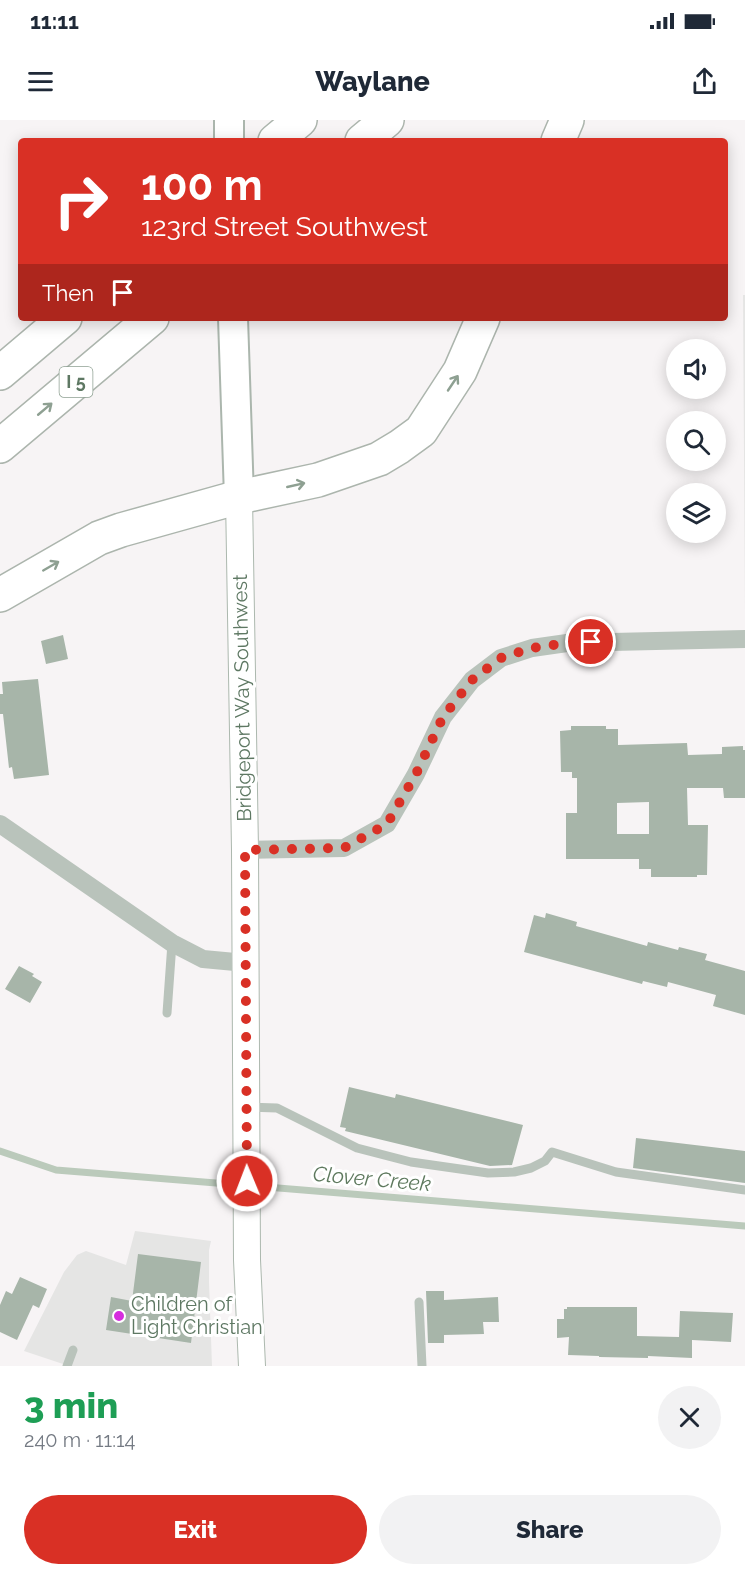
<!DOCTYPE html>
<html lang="en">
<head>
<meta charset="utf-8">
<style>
  body { margin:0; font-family:Raleway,sans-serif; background:#f2f2f3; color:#1f2937; height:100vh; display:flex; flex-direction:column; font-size:22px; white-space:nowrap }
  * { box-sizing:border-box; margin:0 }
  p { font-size:20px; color:#747a83 }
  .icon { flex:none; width:33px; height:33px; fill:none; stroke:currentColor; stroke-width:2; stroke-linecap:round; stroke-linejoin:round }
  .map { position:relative; height:1246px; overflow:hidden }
  .side { display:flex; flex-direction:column; background:#fff; flex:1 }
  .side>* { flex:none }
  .hud { position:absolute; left:18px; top:18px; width:710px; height:183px; border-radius:6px; box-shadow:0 3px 15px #0003; background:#d93025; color:#fff; overflow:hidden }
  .controls { position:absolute; left:666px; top:219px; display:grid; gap:12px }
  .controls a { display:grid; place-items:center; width:60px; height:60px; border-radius:50%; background:#fff; box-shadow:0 3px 15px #0003; font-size:30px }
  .pin { position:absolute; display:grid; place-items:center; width:51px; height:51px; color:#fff; margin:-26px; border:3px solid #fff; border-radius:50%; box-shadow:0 2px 6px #0007 }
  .me { position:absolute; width:66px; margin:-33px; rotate:359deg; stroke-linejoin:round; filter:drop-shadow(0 0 4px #0008) }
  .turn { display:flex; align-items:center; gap:21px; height:126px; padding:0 24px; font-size:27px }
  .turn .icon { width:78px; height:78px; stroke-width:2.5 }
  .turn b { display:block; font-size:42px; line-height:51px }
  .then { display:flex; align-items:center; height:57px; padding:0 24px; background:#0003; gap:12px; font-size:22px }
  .round { display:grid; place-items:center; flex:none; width:63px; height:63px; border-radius:32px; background:#f2f2f3 }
  .overview { display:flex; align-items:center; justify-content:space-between; height:102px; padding:0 24px }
  h1 { font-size:36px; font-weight:800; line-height:45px; color:#1e9e55 }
  .button { display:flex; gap:12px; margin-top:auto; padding:12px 24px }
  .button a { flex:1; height:69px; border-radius:36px; background:#d93025; color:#fff; font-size:24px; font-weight:800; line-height:69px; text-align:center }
  .button a+a { background:#f2f2f3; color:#1f2937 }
  .status { display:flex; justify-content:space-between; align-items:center; height:42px; padding:0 30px; background:#fff; direction:ltr }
  .status svg { height:16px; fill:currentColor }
  header { display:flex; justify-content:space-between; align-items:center; height:78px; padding:0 24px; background:#fff; font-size:27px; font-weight:800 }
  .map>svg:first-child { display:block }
  .built { fill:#e5e5e4 }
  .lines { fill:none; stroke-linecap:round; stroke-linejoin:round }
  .stream { stroke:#bbcabb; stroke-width:7 }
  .building { fill:#a7b5a9; fill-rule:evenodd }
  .secondary-casing { stroke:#acb8ae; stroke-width:28 }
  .primary-casing { stroke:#abb6ad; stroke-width:32 }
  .highway-casing { stroke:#acb5ad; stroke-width:36 }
  .lane { stroke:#b9c3bb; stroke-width:9 }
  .street { stroke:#b9c3bb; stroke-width:18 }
  .secondary { stroke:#fff; stroke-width:26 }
  .primary { stroke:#fff; stroke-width:28 }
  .highway { stroke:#fff; stroke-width:33 }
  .oneway { stroke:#8ea092 }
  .route { stroke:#d93025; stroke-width:10; stroke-dasharray:0 18 }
  .poi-dot { fill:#d62dde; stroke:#fff; stroke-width:2 }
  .labels { text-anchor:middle; stroke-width:6; stroke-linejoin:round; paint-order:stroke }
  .shield { fill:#fff; stroke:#8ea092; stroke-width:1.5 }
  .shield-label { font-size:18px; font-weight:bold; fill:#5e7863 }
  .street-label { font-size:20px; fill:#5e7863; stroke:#fff }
  .poi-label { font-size:20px; fill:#5e7863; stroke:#fff; text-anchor:start }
  .water-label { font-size:21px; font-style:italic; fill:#5e795e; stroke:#fff }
</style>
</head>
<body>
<div class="status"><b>11:11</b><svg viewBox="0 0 49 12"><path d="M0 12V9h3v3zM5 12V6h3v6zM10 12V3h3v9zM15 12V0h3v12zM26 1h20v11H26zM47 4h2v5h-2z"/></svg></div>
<header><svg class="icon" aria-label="menu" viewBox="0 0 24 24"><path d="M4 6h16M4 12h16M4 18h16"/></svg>Waylane<svg class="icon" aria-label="share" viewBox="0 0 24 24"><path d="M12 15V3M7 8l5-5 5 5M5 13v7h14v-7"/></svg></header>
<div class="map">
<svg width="745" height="1246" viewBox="0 0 745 1246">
  <rect width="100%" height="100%" fill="#f7f4f5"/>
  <path class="built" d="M 743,175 L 745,175 L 745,493 Z
    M 135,1111 L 211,1121 L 209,1130 L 209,1162 L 212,1246 L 69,1246 L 24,1231 L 64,1152 L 77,1135 L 86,1131 L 126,1145 Z"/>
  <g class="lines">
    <path class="stream" d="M 0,1031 L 56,1050 L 745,1106"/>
  </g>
  <path class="building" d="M 63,515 L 68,539 L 46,544 L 41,521 Z
    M 38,559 L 49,655 L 14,659 L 12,647 L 9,648 L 3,594 L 0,594 L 0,574 L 3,574 L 2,562 Z
    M 571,606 L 606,606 L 606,609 L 618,609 L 618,625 L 687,623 L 688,635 L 722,634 L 722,627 L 743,626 L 743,630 L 745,630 L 745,678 L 724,678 L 723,668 L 687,668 L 688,705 L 708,705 L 707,755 L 697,755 L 697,757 L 651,757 L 651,749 L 639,749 L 639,739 L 566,739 L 566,693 L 577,693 L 577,658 L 572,658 L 572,652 L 561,652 L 560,611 L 571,610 ZM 649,682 L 649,714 L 617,714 L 617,683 Z
    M 546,793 L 577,802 L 576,806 L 647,826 L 648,822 L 678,830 L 679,827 L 707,834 L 705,840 L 745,851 L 745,895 L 713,886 L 716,875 L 668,862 L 667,867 L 643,861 L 642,864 L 524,832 L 534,795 L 545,798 Z
    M 19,846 L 34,854 L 32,856 L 42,862 L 30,883 L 5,869 Z
    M 349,967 L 395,978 L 396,974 L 523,1005 L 512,1045 L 490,1046 L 345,1011 L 346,1008 L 340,1007 Z
    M 636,1018 L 745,1031 L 745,1063 L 633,1048 Z
    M 138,1134 L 201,1142 L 191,1223 L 106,1210 L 111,1177 L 132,1181 Z
    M 20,1157 L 47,1169 L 39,1188 L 33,1185 L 17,1220 L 0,1212 L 0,1185 L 6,1171 L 12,1174 Z
    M 426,1171 L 444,1171 L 444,1180 L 498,1177 L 499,1202 L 483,1202 L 484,1214 L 444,1215 L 444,1223 L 428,1223 Z
    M 567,1187 L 637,1187 L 637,1216 L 679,1217 L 680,1191 L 733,1193 L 731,1222 L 692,1220 L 692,1238 L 648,1236 L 648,1238 L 599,1237 L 599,1236 L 568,1235 L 569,1217 L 557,1218 L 557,1199 L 564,1199 L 564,1189 L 567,1189 Z"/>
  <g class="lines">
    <defs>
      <path id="secondary" d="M 239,377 L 245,730 L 247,1140 L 252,1246"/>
      <path id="primary" d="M 229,0 L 229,21
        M 233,198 L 239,377"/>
      <path id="highway" d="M 275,21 L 300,0
        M 362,21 L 387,0
        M 558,21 L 567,0
        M 0,253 L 65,198
        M 0,326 L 152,198
        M 0,475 L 99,418 L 121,410 L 239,377 L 318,360 L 379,339 L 399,327 L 421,311 L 460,251 L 483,198"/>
    </defs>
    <use href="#secondary" class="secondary-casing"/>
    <use href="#primary" class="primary-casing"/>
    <use href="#highway" class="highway-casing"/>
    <path class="lane" d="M 167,893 L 172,823
      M 248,987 L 277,988 L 357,1028 L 411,1042 L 488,1053 L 514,1052 L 531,1048 L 545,1041 L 552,1032 L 616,1052 L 745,1070
      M 419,1182 L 422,1246
      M 67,1246 L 73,1230"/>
    <path class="street" d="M 0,704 L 172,823 L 203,839 L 246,843
      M 245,730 L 344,728 L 387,704 L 416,654 L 443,597 L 472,560 L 501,538 L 532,528 L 567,523 L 745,519"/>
    <use href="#secondary" class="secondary"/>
    <use href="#primary" class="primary"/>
    <use href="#highway" class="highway"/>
  </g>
  <defs><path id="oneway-shaft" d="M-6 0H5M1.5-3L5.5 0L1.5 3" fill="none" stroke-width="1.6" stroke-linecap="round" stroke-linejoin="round" transform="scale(1.5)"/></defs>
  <g class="oneway">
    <use href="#oneway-shaft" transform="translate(453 263) rotate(-56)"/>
    <use href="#oneway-shaft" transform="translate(45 289) rotate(-40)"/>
    <use href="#oneway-shaft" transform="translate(296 365) rotate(-13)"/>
    <use href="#oneway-shaft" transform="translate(51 446) rotate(-30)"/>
  </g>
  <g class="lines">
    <path class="route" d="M 247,1061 L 245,730 L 344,728 L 387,704 L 416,654 L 443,597 L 472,560 L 501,538 L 532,528 L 567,523 L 591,522"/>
  </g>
  <circle class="poi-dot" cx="119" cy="1196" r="6"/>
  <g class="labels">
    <rect class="shield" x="59.5" y="247" width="33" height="30" rx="4.5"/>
    <g class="shield-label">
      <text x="76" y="268">I 5</text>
    </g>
    <g class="street-label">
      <text transform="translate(242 578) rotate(-91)" y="7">Bridgeport Way Southwest</text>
    </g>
    <g class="poi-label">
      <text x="131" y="1191">Children of<tspan x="131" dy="23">Light Christian</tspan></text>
    </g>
    <g class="water-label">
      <text transform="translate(372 1059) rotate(5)" y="7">Clover Creek</text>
    </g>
  </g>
</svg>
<div class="controls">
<a><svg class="icon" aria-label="sound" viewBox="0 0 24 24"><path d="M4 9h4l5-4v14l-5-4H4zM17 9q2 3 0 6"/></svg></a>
<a><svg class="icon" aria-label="search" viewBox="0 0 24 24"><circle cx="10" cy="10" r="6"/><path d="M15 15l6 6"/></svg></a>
<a><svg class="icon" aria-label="layers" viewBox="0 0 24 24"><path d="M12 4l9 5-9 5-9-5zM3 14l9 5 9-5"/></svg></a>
</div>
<div class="pin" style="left:591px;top:522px;background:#d93025"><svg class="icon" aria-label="arrive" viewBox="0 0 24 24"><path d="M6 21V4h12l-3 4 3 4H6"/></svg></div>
<svg class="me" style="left:247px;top:1061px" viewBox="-20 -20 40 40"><circle r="17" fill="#d93025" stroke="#fff" stroke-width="3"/><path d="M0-11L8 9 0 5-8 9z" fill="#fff"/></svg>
<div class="hud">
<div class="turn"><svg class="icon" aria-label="right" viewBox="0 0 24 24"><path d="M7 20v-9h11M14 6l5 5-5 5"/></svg><div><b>100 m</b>123rd Street Southwest</div></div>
<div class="then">Then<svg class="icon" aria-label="arrive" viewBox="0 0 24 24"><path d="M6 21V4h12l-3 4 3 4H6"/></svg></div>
</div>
</div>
<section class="side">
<div class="overview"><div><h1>3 min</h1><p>240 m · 11:14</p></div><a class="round"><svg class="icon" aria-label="close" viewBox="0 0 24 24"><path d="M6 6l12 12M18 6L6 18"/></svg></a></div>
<div class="button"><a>Exit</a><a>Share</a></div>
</section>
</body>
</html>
